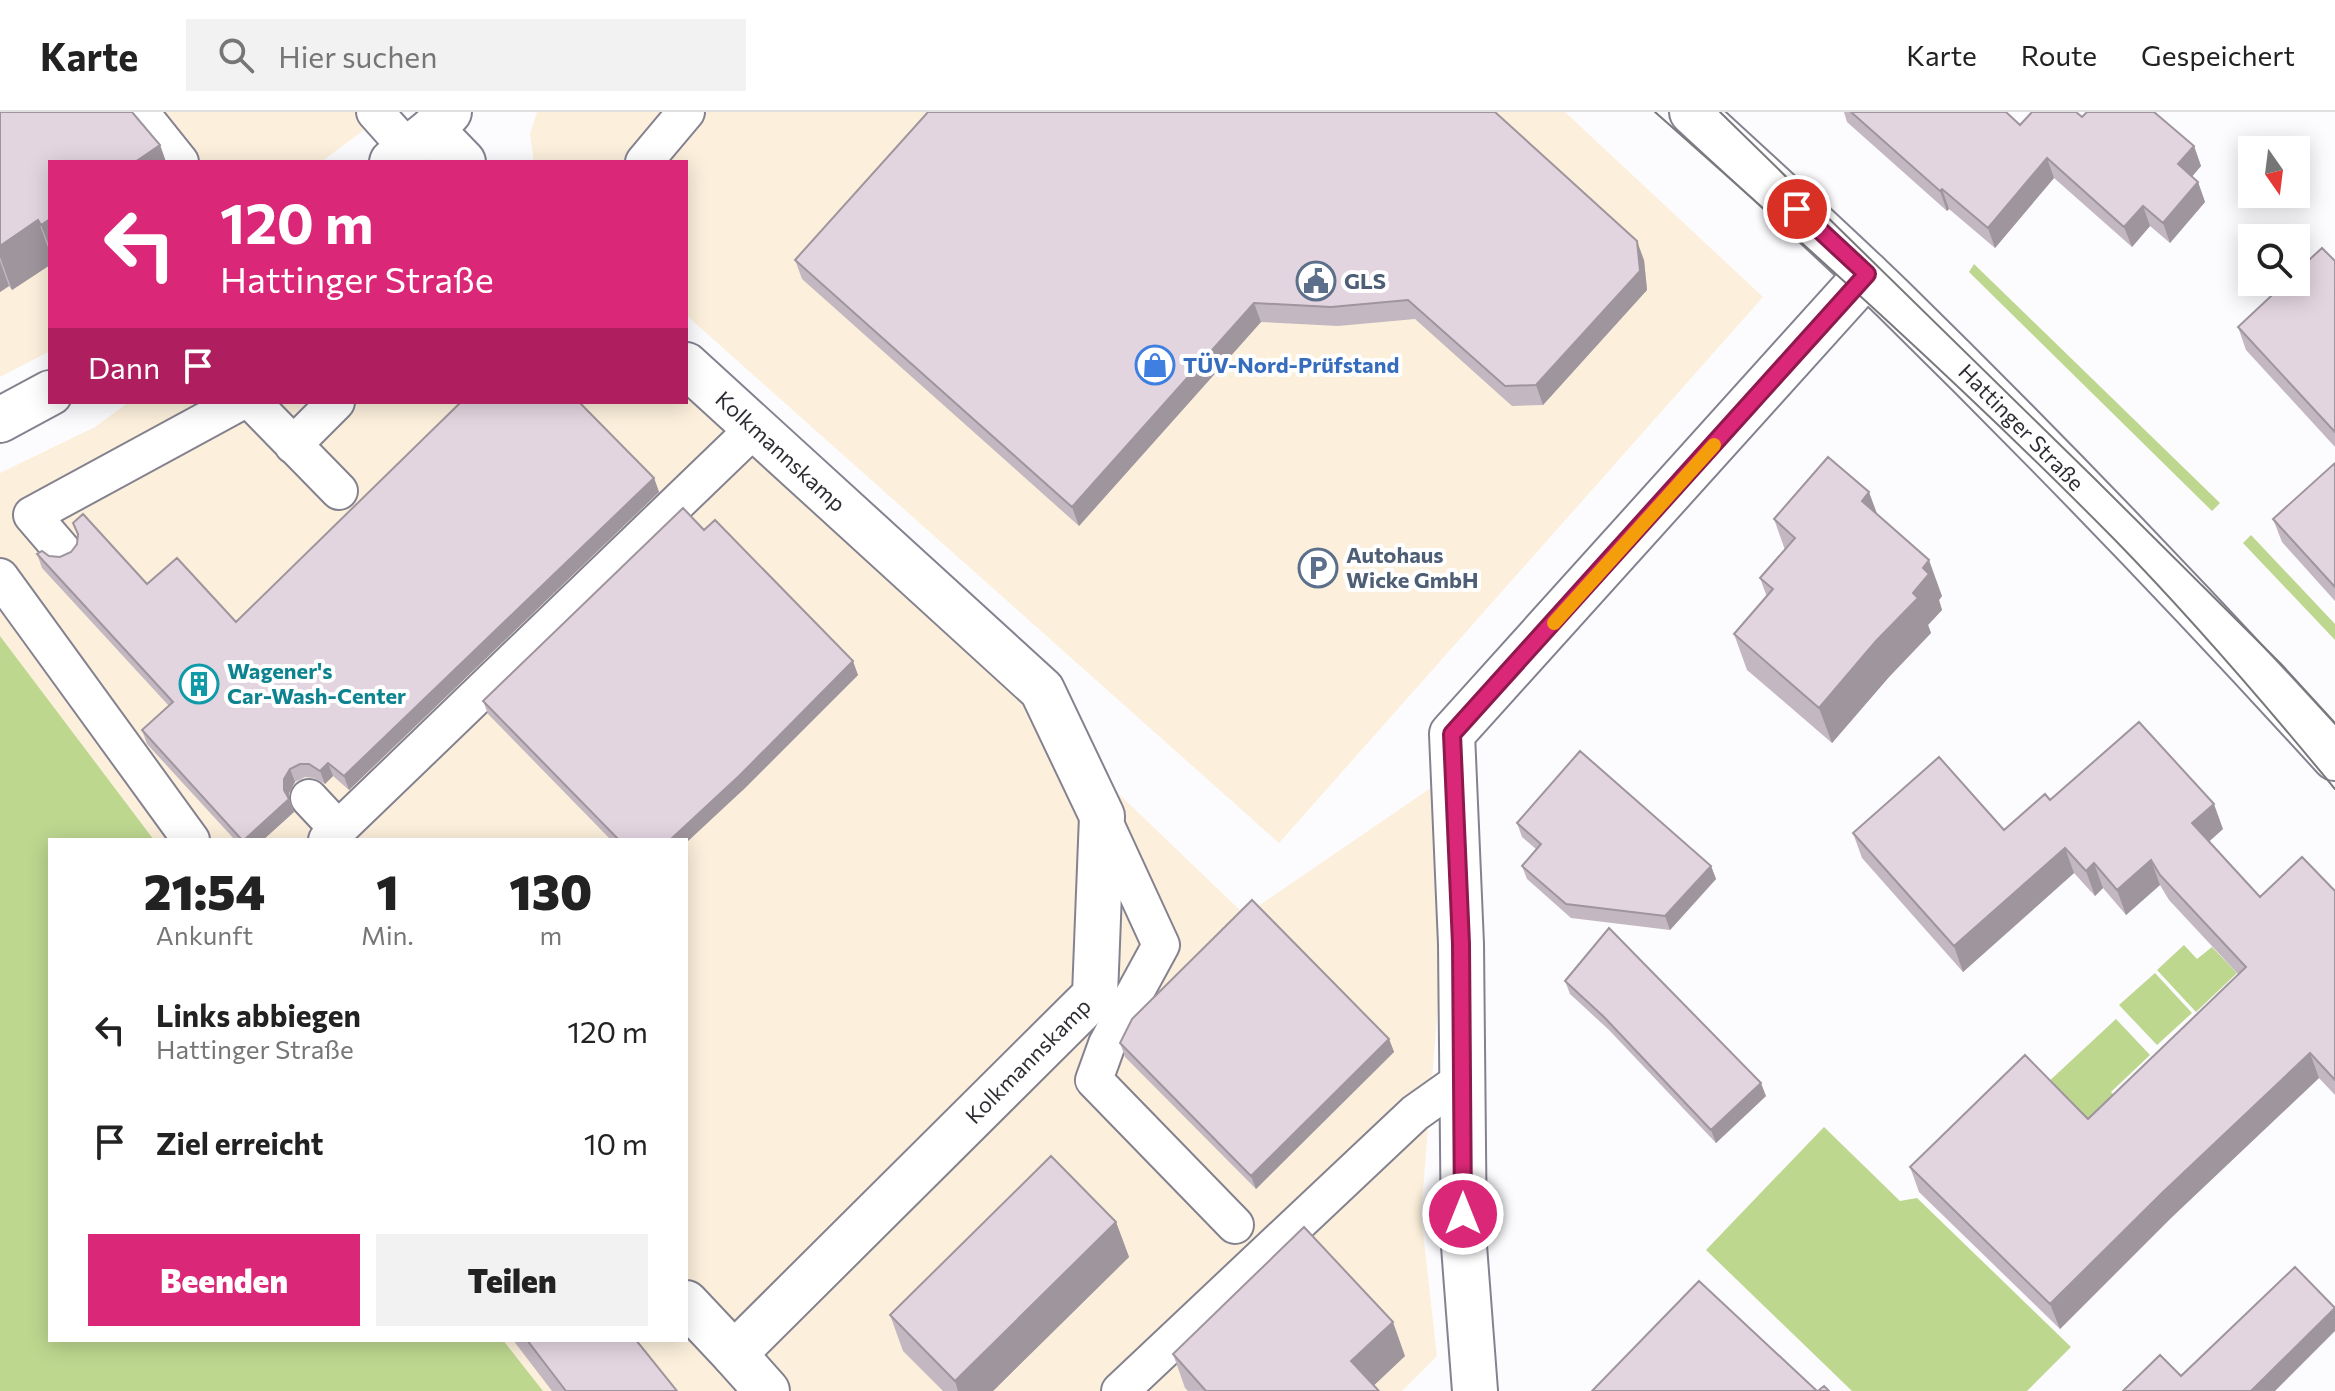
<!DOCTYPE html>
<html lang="de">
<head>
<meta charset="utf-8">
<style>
  body { margin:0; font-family:Commissioner,sans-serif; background:#f2f2f2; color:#222; height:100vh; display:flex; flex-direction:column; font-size:30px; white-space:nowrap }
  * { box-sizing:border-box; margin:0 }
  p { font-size:26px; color:#767676 }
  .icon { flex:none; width:44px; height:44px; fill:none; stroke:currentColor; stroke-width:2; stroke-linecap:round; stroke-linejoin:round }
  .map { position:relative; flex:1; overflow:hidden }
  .side { position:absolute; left:48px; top:726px; width:640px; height:504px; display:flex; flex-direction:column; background:#fff; border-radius:0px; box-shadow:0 4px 20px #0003 }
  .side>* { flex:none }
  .hud { position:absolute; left:48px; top:48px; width:640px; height:244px; border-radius:0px; box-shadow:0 4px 20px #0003; background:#db2777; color:#fff; overflow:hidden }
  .needle { width:52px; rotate:166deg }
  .tools { position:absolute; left:2238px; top:24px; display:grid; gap:16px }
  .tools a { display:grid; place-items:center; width:72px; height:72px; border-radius:0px; background:#fff; box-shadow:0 4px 20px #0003; font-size:40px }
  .pin { position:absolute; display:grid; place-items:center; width:68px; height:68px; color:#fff; margin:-34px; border:4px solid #fff; border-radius:50%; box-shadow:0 2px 8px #0007 }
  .me { position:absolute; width:88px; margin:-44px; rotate:0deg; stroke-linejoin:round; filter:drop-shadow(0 0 6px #0008) }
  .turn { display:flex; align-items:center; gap:28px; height:168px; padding:0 40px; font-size:36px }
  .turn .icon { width:104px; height:104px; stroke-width:2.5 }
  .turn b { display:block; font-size:56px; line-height:68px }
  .then { display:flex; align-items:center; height:76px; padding:0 40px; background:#0003; gap:16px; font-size:30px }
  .eta { display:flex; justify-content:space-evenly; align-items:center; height:136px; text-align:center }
  .eta b { font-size:48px; font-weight:800; line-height:56px }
  .button { display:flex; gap:16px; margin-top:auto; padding:16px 40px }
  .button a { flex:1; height:92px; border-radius:0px; background:#db2777; color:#fff; font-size:32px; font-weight:800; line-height:92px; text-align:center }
  .button a+a { background:#f2f2f2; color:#222 }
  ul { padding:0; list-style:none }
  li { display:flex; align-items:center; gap:24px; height:112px; padding:0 40px }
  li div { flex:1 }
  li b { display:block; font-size:30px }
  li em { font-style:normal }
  header { display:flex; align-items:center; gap:48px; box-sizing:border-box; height:112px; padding:0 40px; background:#fff; border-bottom:2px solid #e0e0e0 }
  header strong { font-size:38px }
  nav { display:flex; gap:44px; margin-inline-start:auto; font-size:28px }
  .search { width:560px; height:72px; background:#f2f2f2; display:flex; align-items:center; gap:20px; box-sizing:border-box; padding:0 28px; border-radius:0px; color:#767676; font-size:30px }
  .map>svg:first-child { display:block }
  .commercial { fill:#fcf0dc }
  .green { fill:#bdd78f }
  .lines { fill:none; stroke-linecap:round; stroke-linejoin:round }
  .service-casing { stroke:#858290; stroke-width:40 }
  .minor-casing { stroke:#858290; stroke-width:48 }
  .tertiary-casing { stroke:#858290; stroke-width:48 }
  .service { stroke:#fff; stroke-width:36 }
  .minor { stroke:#fff; stroke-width:44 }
  .tertiary { stroke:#fff; stroke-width:44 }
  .tram { stroke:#79787c; stroke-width:2 }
  .wall { fill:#c3b7c1 }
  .shaded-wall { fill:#9f959d }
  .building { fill:#e3d5e0; stroke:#9f959d; stroke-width:2 }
  .route-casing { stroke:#8e194d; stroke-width:20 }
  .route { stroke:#db2777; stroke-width:14 }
  .slow { stroke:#f59e0b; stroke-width:14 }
  .labels { text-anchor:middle; stroke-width:8; stroke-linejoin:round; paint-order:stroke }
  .service-label { font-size:22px; font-weight:bold; fill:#4e5e75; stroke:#fff; text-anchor:start }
  .shop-label { font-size:22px; font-weight:bold; fill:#366cbe; stroke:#fff; text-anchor:start }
  .street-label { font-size:22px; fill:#2f2d33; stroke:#fff }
  .culture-label { font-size:22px; font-weight:bold; fill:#0d838f; stroke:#fff; text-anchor:start }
</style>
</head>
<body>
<header>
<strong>Karte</strong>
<div class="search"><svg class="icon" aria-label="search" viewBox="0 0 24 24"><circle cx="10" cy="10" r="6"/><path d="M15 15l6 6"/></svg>Hier suchen</div>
<nav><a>Karte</a><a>Route</a><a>Gespeichert</a></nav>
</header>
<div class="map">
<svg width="2335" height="1279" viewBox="0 0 2335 1279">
  <rect width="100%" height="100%" fill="#fcfbfe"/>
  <path class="commercial" d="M 0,0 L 388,0 L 321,50 L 50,50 L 50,239 L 0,265 Z
    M 537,0 L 1565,0 L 1763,185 L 1279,731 L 686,203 L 686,50 L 534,50 L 530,22 Z
    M 686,283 L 780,357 L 1245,803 L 1457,658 L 1421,1103 L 1437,1244 L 1402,1279 L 543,1279 L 503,1228 L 686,1228 L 686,728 L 154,728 L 0,524 L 0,361 L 95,315 L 129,290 L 686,290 Z"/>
  <path class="green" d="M 1974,152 L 2220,391 L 2212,399 L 1969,160 Z
    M 2251,423 L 2335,512 L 2335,528 L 2243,431 Z
    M 0,524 L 154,728 L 50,728 L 50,1228 L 503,1228 L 543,1279 L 0,1279 Z
    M 2184,833 L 2197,847 L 2212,835 L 2237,861 L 2196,900 L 2157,858 Z
    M 2155,861 L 2192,901 L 2157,933 L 2119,893 Z
    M 2116,907 L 2150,943 L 2111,980 L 2124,994 L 2093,1024 L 2045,973 Z
    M 1824,1015 L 1900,1089 L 1917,1086 L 2071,1235 L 2027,1279 L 1852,1279 L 1706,1138 Z"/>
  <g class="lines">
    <defs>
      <path id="service" d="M 140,0 L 180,50
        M 375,0 L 408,37
        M 644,50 L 686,0
        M 252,290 L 339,379
        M 293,333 L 336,290
        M 62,438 L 32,403 L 240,290
        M 0,465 L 191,728
        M 309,686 L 338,717
        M 1102,705 L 1161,833 L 1107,932 L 1094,968 L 1235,1113
        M 327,728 L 755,316
        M 1120,1279 L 1415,1001 L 1463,967"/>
      <g id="minor">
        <path d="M 432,18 L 463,50"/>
        <path id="s1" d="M 686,253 L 1042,578 L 1102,704 L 1095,883 L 734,1242 L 767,1279"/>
        <path d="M 686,1191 L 734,1242"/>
        <path d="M 1475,1279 L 1464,1134 L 1461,832 L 1452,622 L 1867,162"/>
      </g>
      <g id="tertiary">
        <path id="s2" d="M 1692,0 C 1759,62 1827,123 1893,187 C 2045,336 2192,489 2335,646"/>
        <path d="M 392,50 L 432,18 L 449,0"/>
        <path d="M 0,308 L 50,281"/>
      </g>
    </defs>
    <use href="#service" class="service-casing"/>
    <use href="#minor" class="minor-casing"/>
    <use href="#tertiary" class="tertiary-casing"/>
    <use href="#service" class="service"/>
    <use href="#minor" class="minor"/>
    <use href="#tertiary" class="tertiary"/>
    <path class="tram" d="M 1655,0 C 1812,139 1968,279 2115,428 C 2192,507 2265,592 2335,677
      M 1720,0 L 2095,367 L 2282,553 L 2335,611"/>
  </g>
  <path class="wall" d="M 0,0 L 160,33 L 166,50 L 50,50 L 50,153 L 12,178 L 9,174 L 0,180 Z
    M 1844,0 L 2006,0 L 2020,13 L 2082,5 L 2194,34 L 2201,54 L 2192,65 L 2198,70 L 2205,90 L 2170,131 L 2150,114 L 2132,135 L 2054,66 L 1995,136 L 1949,97 L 1947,99 L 1847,10 Z
    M 795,148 L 1644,148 L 1647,178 L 1543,293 L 1512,294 L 1415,207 L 1338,214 L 1261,210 L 1079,414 L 802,167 Z
    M 2335,149 L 2335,335 L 2246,238 L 2238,215 Z
    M 2335,351 L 2335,489 L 2282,430 L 2273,407 Z
    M 654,366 L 659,380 L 349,678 L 333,664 L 325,672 L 314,666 L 305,665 L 295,670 L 289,681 L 289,687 L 294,700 L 263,728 L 235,728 L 147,632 L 142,618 L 169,594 L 42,456 L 37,442 L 60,445 L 71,440 L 77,432 L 78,424 L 73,411 L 147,472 L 236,510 Z
    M 1877,403 L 1942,484 L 1939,488 L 1942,498 L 1928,513 L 1931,521 L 1889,565 L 1832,631 L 1747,558 L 1734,522 L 1767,485 L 1760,466 L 1785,438 L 1774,407 Z
    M 704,418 L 858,563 L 744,677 L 686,728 L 611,728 L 488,602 L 483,589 Z
    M 2050,688 L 2223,717 L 2209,729 L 2260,785 L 2335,779 L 2335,983 L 2319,966 L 2171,1106 L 2060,1217 L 1919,1080 L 1910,1055 L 2088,1007 L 2238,862 L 2169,788 L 2160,773 L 2126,803 L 2103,776 L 2095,784 L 2074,761 L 1963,860 L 1862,746 L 1853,721 L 2004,718 Z
    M 1517,711 L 1711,754 L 1716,767 L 1670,818 L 1571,806 L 1527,767 L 1522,754 L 1536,737 L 1522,725 Z
    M 1565,869 L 1766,984 L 1716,1031 L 1609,918 L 1570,882 Z
    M 1389,927 L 1394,940 L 1256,1077 L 1125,945 L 1120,931 Z
    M 1116,1110 L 1129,1145 L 993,1279 L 943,1279 L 903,1239 L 890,1203 Z
    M 513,1228 L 636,1228 L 677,1279 L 552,1279 Z
    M 1173,1242 L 1405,1244 L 1374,1273 L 1379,1279 L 1188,1279 L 1185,1276 Z"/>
  <path class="shaded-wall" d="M 160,33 L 166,50 L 135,50 Z
    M 2194,34 L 2201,54 L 2185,72 L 2178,52 Z
    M 2047,46 L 2054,66 L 1995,136 L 1988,116 Z
    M 2198,70 L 2205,90 L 2170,131 L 2163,111 Z
    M 1942,77 L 1949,97 L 1947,99 L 1940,79 Z
    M 2143,94 L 2150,114 L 2132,135 L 2124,115 Z
    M 50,107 L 50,136 L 41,113 Z
    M 38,108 L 50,141 L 50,153 L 12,178 L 0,145 L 0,134 Z
    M 1637,129 L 1644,148 L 1647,178 L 1543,293 L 1536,273 Z
    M 0,149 L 9,174 L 0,180 Z
    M 1254,191 L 1261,210 L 1079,414 L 1072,395 Z
    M 654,366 L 659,380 L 349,678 L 344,664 Z
    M 1869,380 L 1882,415 L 1862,389 Z
    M 1929,448 L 1942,484 L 1939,488 L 1942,498 L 1928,513 L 1931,521 L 1889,565 L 1832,631 L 1819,596 L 1913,481 L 1923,456 Z
    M 853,549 L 858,563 L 744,677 L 686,731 L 686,728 L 670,728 Z
    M 328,651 L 333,664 L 325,672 L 320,659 Z
    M 290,657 L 295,670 L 289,681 L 289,687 L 294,700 L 263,728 L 244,728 Z
    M 2214,692 L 2223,717 L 2202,736 L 2192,711 Z
    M 2065,736 L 2074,761 L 1963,860 L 1954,834 Z
    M 2151,748 L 2160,773 L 2126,803 L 2117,778 Z
    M 2094,751 L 2103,776 L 2095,784 L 2086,759 Z
    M 1711,754 L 1716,767 L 1670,818 L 1665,804 Z
    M 1389,927 L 1394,940 L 1256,1077 L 1251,1064 Z
    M 2310,941 L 2319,966 L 2171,1106 L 2060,1217 L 2050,1192 L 2162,1081 Z
    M 1761,971 L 1766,984 L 1716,1031 L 1711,1018 Z
    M 1116,1110 L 1129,1145 L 993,1279 L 958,1279 L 955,1269 Z
    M 2335,1196 L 2335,1219 L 2275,1279 L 2251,1279 Z
    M 1393,1210 L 1405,1244 L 1368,1279 L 1351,1249 Z"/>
  <path class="building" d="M 0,0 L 132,0 L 160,33 L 135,50 L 50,50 L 50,107 L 41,113 L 38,108 L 0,134 Z
    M 928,0 L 1495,0 L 1637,129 L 1640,159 L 1536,273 L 1505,274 L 1408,188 L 1331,195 L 1254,191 L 1072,395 L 795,148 Z
    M 1851,0 L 2006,0 L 2020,13 L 2032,0 L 2076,0 L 2082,5 L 2087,0 L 2154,0 L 2194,34 L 2178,52 L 2198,70 L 2163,111 L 2143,94 L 2124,115 L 2047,46 L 1988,116 L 1942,77 L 1940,79 Z
    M 2322,136 L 2335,149 L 2335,320 L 2238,215 L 2286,170 L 2296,170 L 2296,160 Z
    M 461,290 L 579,290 L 654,366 L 344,664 L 328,651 L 320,659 L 309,652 L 300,652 L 290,657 L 284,667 L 284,678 L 289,687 L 244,728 L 242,728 L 142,618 L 173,590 L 37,442 L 42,439 L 49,444 L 60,445 L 71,440 L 77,432 L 78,422 L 73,411 L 83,402 L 147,472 L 177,446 L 236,510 Z
    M 1828,345 L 1869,380 L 1862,389 L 1929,448 L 1923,456 L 1929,462 L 1913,481 L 1918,486 L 1876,529 L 1819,596 L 1734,522 L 1773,477 L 1760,466 L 1795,426 L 1774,407 Z
    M 2335,351 L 2335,475 L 2273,407 Z
    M 683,396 L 704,418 L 715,408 L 853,549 L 739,664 L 670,728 L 619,728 L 483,589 Z
    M 2139,610 L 2214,692 L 2192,711 L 2260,785 L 2302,745 L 2335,779 L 2335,968 L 2310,941 L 2162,1081 L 2050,1192 L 1910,1055 L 2025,943 L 2088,1007 L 2246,855 L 2160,763 L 2151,748 L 2117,778 L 2094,751 L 2086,759 L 2065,736 L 1954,834 L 1853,721 L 1939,645 L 2004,718 L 2045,682 L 2050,688 Z
    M 1580,639 L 1711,754 L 1665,804 L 1566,792 L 1522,754 L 1541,732 L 1517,711 Z
    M 1252,788 L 1389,927 L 1251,1064 L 1120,931 L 1132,907 Z
    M 1609,816 L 1761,971 L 1711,1018 L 1604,905 L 1565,869 Z
    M 1051,1044 L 1116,1110 L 955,1269 L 890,1203 Z
    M 1304,1115 L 1393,1210 L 1351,1249 L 1379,1279 L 1206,1279 L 1173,1242 Z
    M 2295,1155 L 2335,1196 L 2251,1279 L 2123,1279 L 2160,1243 L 2181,1264 Z
    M 1699,1169 L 1817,1279 L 1592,1279 Z
    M 527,1228 L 636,1228 L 677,1279 L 566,1279 Z
    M 1824,1274 L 1829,1279 L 1818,1279 Z"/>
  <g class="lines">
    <defs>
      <path id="route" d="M 1463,1102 L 1461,832 L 1452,622 L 1867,162 L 1797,97"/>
    </defs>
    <use href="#route" class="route-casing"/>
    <use href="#route" class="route"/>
    <path class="slow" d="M 1554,511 L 1714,333"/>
  </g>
  <defs>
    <symbol id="civic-ring" viewBox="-11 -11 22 22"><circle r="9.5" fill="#fff" stroke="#5c6f8a" stroke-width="1.5"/><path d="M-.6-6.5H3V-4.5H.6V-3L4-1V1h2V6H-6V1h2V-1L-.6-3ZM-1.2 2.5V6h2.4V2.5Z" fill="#5c6f8a"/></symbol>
    <symbol id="shop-ring" viewBox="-11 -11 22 22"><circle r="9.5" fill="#fff" stroke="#3f7fe0" stroke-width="1.5"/><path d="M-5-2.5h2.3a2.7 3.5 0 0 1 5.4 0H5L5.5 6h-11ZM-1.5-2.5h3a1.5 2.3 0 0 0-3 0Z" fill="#3f7fe0"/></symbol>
    <symbol id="parking-ring" viewBox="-11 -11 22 22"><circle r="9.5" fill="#fff" stroke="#5c6f8a" stroke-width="1.5"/><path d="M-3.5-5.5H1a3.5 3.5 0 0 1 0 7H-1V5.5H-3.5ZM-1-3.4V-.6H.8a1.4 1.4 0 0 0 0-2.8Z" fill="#5c6f8a"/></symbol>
    <symbol id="building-ring" viewBox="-11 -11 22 22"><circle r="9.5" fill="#fff" stroke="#0f9aa8" stroke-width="1.5"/><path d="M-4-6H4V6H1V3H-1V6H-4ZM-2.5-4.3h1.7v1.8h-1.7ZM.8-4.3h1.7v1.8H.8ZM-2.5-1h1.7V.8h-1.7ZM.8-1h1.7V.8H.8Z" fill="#0f9aa8"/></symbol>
  </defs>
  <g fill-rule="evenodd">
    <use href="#civic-ring" x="1294" y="147" width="44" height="44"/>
    <use href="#shop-ring" x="1133" y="231" width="44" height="44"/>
    <use href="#parking-ring" x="1296" y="434" width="44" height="44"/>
    <use href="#building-ring" x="177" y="550" width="44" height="44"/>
  </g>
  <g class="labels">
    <g class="service-label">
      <text x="1344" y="177">GLS</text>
      <text x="1346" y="451">Autohaus<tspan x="1346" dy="25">Wicke GmbH</tspan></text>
    </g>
    <g class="shop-label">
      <text x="1183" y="261">TÜV-Nord-Prüfstand</text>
    </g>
    <g class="street-label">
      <text dy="8" stroke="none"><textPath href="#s2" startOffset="456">Hattinger Straße</textPath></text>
      <text dy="8" stroke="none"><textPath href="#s1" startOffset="128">Kolkmannskamp</textPath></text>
      <text transform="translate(1028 949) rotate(-45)" y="8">Kolkmannskamp</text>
    </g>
    <g class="culture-label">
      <text x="227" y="567">Wagener's<tspan x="227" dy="25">Car-Wash-Center</tspan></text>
    </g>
  </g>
</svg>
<div class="tools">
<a><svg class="needle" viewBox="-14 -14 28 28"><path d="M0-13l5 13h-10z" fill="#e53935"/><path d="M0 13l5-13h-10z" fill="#767676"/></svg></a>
<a><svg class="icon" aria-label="search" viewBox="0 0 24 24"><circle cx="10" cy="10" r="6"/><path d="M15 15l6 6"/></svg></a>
</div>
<div class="pin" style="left:1797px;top:97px;background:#d93025"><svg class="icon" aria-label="arrive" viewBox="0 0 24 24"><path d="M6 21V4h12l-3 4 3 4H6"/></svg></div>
<svg class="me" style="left:1463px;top:1102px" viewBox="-20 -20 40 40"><circle r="17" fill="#db2777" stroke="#fff" stroke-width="3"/><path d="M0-11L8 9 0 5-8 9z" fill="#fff"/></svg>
<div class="hud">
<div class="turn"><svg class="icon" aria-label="left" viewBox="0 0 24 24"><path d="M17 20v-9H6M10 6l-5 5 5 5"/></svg><div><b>120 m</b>Hattinger Straße</div></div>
<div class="then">Dann<svg class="icon" aria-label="arrive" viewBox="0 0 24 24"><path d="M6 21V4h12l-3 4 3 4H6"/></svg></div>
</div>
<section class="side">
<div class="eta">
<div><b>21:54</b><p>Ankunft</p></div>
<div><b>1</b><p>Min.</p></div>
<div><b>130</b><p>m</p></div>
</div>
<ul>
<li><svg class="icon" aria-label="left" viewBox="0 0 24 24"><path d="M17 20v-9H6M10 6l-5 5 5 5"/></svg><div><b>Links abbiegen</b><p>Hattinger Straße</p></div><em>120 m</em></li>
<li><svg class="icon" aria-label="arrive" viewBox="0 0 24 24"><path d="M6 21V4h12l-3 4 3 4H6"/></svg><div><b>Ziel erreicht</b></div><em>10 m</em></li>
</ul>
<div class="button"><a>Beenden</a><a>Teilen</a></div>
</section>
</div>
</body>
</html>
